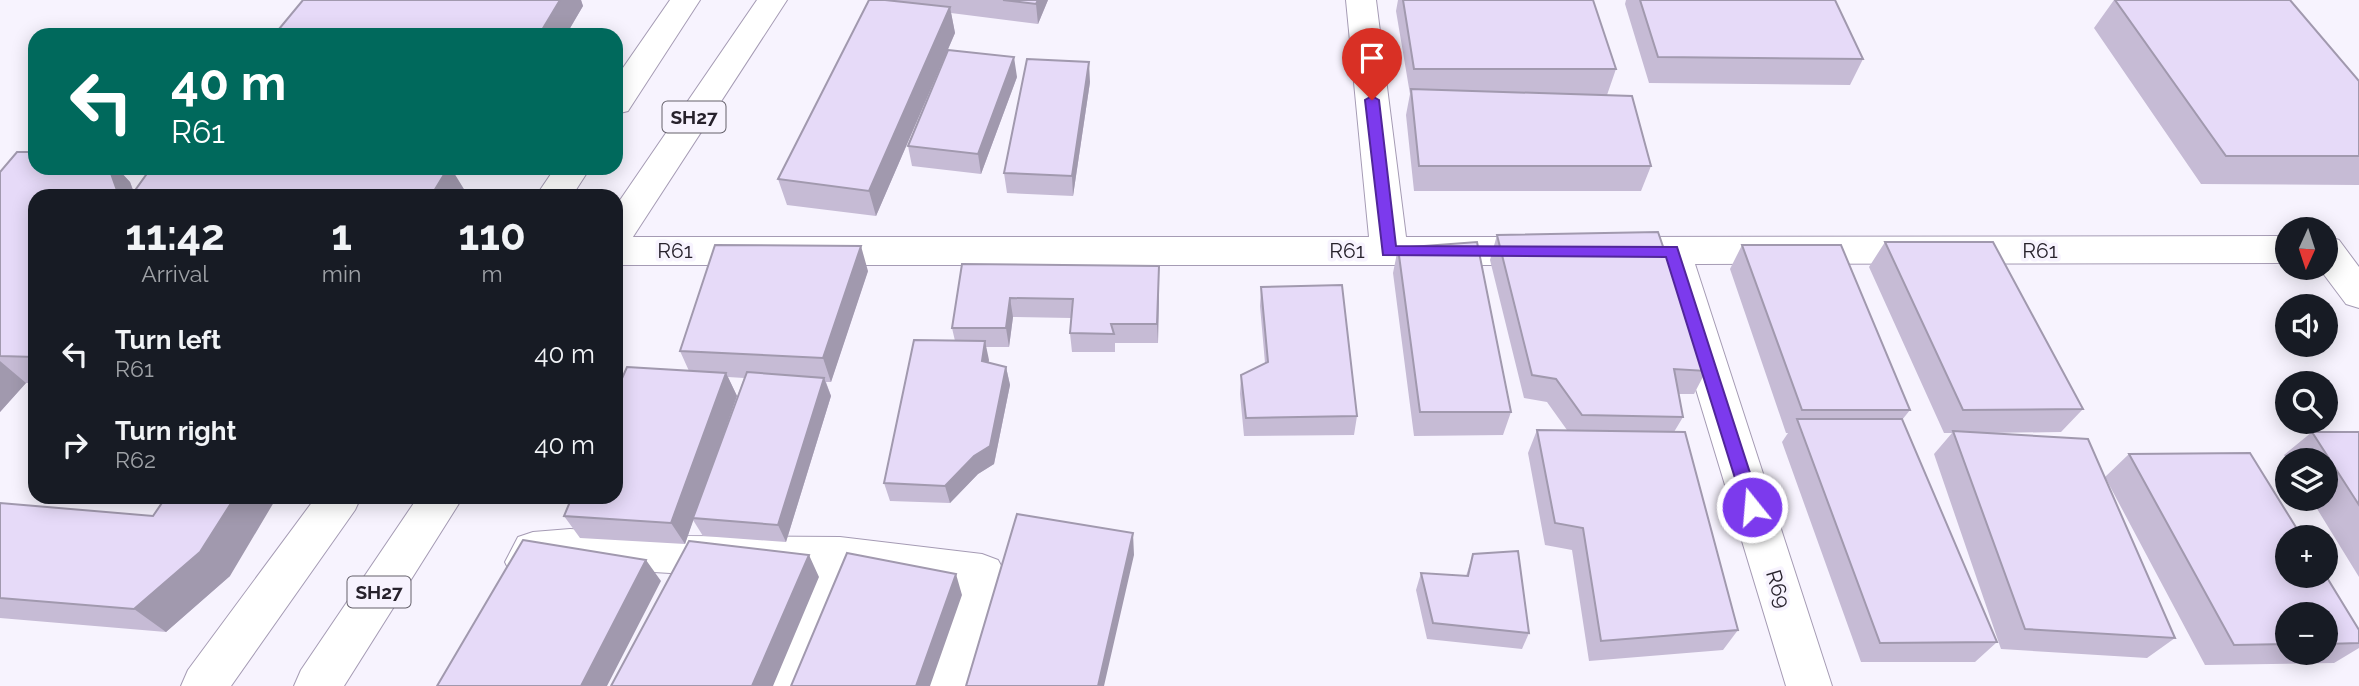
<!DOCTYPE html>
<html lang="en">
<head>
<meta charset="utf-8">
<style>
  body { margin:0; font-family:Raleway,sans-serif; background:#20242c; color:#f1f3f6; height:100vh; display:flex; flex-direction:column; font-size:26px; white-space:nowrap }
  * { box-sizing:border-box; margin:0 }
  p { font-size:23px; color:#9ea1a6 }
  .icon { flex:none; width:38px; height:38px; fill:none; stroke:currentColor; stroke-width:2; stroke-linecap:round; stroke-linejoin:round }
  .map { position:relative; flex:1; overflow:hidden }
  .side { position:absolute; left:28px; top:189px; width:595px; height:315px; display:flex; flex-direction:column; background:#171b24; border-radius:21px; box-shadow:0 4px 18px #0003 }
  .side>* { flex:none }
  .hud { position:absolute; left:28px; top:28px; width:595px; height:147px; border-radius:21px; box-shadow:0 4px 18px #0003; background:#00695c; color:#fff; overflow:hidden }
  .needle { width:46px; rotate:183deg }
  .fabs { position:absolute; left:2275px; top:217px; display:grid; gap:14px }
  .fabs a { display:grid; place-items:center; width:63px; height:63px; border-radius:50%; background:#171b24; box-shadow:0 4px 18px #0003; font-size:35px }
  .pin { position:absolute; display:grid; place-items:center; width:60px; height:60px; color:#fff; margin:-72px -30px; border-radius:50% 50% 50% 0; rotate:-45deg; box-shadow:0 0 7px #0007 }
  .pin .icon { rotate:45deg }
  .me { position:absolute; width:77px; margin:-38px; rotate:343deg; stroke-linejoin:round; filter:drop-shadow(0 0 5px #0008) }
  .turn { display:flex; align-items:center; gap:24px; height:147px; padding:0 28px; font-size:32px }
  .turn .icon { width:91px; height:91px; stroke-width:2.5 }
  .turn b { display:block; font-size:49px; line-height:60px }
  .eta { display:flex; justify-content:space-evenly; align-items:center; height:119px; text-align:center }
  .eta b { font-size:42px; font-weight:700; line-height:49px }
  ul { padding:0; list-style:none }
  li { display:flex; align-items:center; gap:21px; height:91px; padding:0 28px }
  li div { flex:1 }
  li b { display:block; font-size:26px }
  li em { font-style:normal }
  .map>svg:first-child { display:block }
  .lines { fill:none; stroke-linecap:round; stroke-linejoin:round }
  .minor-casing { stroke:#a59bb4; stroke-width:2 }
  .primary-casing { stroke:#a59bb4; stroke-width:2 }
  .minor { fill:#fff; fill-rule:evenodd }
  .primary { fill:#fff; fill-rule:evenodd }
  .wall { fill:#c6bbd5; fill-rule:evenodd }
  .shaded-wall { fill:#a199ae }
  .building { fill:#e6daf8; stroke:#a199ae; stroke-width:2 }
  .route { fill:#7c3aed; stroke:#51269a; stroke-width:2 }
  .labels { text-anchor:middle; stroke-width:7; stroke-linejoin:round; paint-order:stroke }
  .shield { fill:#f7f3fe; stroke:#65616b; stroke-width:2 }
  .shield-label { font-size:19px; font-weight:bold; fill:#27222c }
  .street-label { font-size:21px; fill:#27222c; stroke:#f7f3fe }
</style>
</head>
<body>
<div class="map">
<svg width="2359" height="686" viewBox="0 0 2359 686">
  <rect width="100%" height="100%" fill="#f7f3fe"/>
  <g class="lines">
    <defs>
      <path id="minor" d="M 1346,0 L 1376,0 L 1406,237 L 1547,237 L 1560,241 L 1565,251 L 1560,261 L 1547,265 L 616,265 L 616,237 L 1369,237 Z
        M 2326,236 L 2339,240 L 2359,267 L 2359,308 L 2346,304 L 2319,268 L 2326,268 Z
        M 1614,237 L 2287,236 L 2287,263 L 1695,264 L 1832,686 L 1786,686 L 1658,264 L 1614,265 L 1601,261 L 1596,251 L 1601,241 Z
        M 570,529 L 687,536 L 840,537 L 982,554 L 998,560 L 1009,580 L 974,686 L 928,686 L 961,591 L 853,577 L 810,686 L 764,686 L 810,575 L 687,574 L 570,567 L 546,569 L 542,576 L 527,581 L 512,576 L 505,562 L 518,537 L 533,532 Z"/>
      <path id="primary" d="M 670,0 L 700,0 L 628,111 L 616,114 L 616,78 Z
        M 757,0 L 787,0 L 629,243 L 616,247 L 616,206 Z
        M 555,168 L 590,168 L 572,196 L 536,196 Z
        M 316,497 L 361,497 L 355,510 L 231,686 L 181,686 L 188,670 Z
        M 418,497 L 463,497 L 344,686 L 294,686 L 301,670 Z"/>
    </defs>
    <use href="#minor" class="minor-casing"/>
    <use href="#primary" class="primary-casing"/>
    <use href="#minor" class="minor"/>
    <use href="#primary" class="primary"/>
  </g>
  <path class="wall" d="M 303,0 L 581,0 L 583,6 L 566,35 L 274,35 Z
    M 869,0 L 1048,0 L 1038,24 L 951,13 L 955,33 L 876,216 L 787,205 L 778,179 Z
    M 1398,0 L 1593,0 L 1616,69 L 1607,95 L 1651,166 L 1641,191 L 1414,191 L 1406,115 L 1410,94 L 1396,11 Z
    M 1626,0 L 1835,0 L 1863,59 L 1850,85 L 1649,83 L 1625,4 Z
    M 2114,0 L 2290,0 L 2359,81 L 2359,185 L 2201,184 L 2094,28 Z
    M 1017,77 L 981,174 L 912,166 L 908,146 Z
    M 1090,82 L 1073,196 L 1007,193 L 1004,173 Z
    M 35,168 L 117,168 L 130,182 L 134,192 L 467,194 L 466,196 L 35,196 L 35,383 L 26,383 L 0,412 L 0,172 Z
    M 1497,235 L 1706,371 L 1694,394 L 1679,394 L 1683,417 L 1674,432 L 1738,630 L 1723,650 L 1589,661 L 1572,550 L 1545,545 L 1528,453 L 1537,430 L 1567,430 L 1547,402 L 1524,398 L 1490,260 Z
    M 1885,242 L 2083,409 L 2061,432 L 1984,433 L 2175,638 L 2147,658 L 2001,649 L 1934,454 L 1952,433 L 1944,433 L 1869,267 Z
    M 1742,245 L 1910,410 L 1902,420 L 1997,642 L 1975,662 L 1861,662 L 1782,442 L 1788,433 L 1786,433 L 1730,269 Z
    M 1398,248 L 1511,412 L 1503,435 L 1414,436 L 1393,273 Z
    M 962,264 L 1159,286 L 1158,343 L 1115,343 L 1115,352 L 1072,352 L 1070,333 L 1071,318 L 1013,317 L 1009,347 L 986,347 L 988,362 L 1006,367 L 1010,385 L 994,464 L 978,474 L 950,503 L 890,501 L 884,483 L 955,341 L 952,328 Z
    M 868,271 L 831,382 L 826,382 L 831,396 L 786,542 L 703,536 L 693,520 L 685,544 L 580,538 L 564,516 L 689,371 L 680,351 ZM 728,377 L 744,378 L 719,447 L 737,396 Z
    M 1261,287 L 1357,416 L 1354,435 L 1244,436 L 1240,394 L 1241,375 L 1265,363 L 1260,306 Z
    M 2312,432 L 2359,432 L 2359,577 L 2311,499 L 2326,499 L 2326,460 L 2287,460 L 2284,455 Z
    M 2129,454 L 2359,630 L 2359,648 L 2334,663 L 2205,665 L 2105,477 ZM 2287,614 L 2326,614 L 2326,653 L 2287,653 Z
    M 0,503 L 230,576 L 166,632 L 0,618 Z
    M 1473,554 L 1529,633 L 1522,649 L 1427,639 L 1416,590 L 1421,573 L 1466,576 Z"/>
  <path class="shaded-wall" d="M 560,0 L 581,0 L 583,6 L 566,35 L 539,35 Z
    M 1038,0 L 1048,0 L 1038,24 L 1036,4 Z
    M 950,7 L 955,33 L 876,216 L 869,191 Z
    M 1014,57 L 1017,77 L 981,174 L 978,154 Z
    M 1089,62 L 1090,82 L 1073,196 L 1072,176 Z
    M 109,168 L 117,168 L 130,182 L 135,196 L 119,196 Z
    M 448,168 L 451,168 L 467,194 L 466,196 L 431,196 Z
    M 861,246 L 868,271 L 831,382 L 823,358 Z
    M 1159,266 L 1159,286 L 1158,343 L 1157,324 Z
    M 1010,298 L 1013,317 L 1009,347 L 1006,328 Z
    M 985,341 L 989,360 L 986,379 L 982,361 Z
    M 0,361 L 26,383 L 0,412 Z
    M 1006,367 L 1010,385 L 994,464 L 978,474 L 950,503 L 945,486 Z
    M 726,373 L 737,396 L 685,544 L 671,523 Z
    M 824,378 L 831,396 L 786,542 L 778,525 Z
    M 235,497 L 277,497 L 230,576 L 166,632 L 134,609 Z
    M 1133,533 L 1134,555 L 1104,686 L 1098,686 Z
    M 809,555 L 819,577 L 773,686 L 752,686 Z
    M 646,560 L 661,581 L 607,686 L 581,686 Z
    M 956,574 L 962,595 L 930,686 L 916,686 Z"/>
  <path class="building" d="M 303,0 L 560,0 L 539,35 L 458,35 L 330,32 L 328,35 L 274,35 Z
    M 869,0 L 885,0 L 950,7 L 869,191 L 778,179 Z
    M 1003,0 L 1038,0 L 1036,4 Z
    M 1403,0 L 1593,0 L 1616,69 L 1414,69 Z
    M 1640,0 L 1835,0 L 1863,59 L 1658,57 Z
    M 2115,0 L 2290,0 L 2359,81 L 2359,156 L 2226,156 Z
    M 948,50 L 1014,57 L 978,154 L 908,146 Z
    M 1027,59 L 1089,62 L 1072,176 L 1004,173 Z
    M 1411,89 L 1632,96 L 1651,166 L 1419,166 Z
    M 17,152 L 35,152 L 35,168 L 109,168 L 119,196 L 35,196 L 35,357 L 0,356 L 0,172 Z
    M 151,168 L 448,168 L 431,196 L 131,196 Z
    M 1658,232 L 1706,371 L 1674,369 L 1683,417 L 1582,415 L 1556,379 L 1532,375 L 1497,235 Z
    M 1477,242 L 1511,412 L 1420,412 L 1398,248 Z
    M 1885,242 L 1993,242 L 2083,409 L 1963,410 Z
    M 715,245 L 861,246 L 823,358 L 680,351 Z
    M 1742,245 L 1841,245 L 1910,410 L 1802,410 Z
    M 962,264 L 1159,266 L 1157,324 L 1111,324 L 1114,334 L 1070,333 L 1073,299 L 1010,298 L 1006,328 L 952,328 Z
    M 1342,285 L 1357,416 L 1246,418 L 1241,375 L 1268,362 L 1261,287 Z
    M 914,340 L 985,341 L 982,361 L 1006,367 L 990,446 L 974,456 L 945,486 L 884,483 Z
    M 627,367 L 726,373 L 671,523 L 564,516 L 572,497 L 616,497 L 616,392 Z
    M 747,372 L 824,378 L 778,525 L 693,518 Z
    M 1797,419 L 1902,419 L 1997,642 L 1880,643 Z
    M 1537,430 L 1685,432 L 1738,630 L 1601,641 L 1583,528 L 1555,523 Z
    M 1953,431 L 2088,439 L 2175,638 L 2025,629 Z
    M 2312,432 L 2359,432 L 2359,505 Z
    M 2250,453 L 2302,537 L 2287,537 L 2287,576 L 2326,576 L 2359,630 L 2359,643 L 2326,644 L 2326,614 L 2287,614 L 2287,644 L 2234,645 L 2129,454 Z
    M 166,497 L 235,497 L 200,552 L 134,609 L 0,598 L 0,503 L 153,516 Z
    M 1017,514 L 1133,533 L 1098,686 L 966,686 Z
    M 523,540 L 646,560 L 581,686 L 437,686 Z
    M 689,541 L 809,555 L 752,686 L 611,686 Z
    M 1518,551 L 1529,633 L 1433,623 L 1421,573 L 1468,576 L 1473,554 Z
    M 847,553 L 956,574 L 916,686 L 791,686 Z"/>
  <path class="route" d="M 1372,96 L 1379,100 L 1396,246 L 1677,247 L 1761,507 L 1759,512 L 1752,515 L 1746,512 L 1744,507 L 1666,257 L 1383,255 L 1365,100 Z"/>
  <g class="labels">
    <g class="shield">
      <rect x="662.5" y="101.5" width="63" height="31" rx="5"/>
      <rect x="347.5" y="576.5" width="63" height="31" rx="5"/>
    </g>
    <g class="shield-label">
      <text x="694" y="124">SH27</text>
      <text x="379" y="599">SH27</text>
    </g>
    <g class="street-label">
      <text x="675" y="258">R61</text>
      <text x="1347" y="258">R61</text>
      <text x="2040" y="258">R61</text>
      <text transform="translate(1778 589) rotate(73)" y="7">R69</text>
    </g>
  </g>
</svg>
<div class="fabs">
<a><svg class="needle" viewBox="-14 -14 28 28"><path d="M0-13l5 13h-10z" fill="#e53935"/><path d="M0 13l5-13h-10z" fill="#9ea1a6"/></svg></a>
<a><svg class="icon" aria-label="sound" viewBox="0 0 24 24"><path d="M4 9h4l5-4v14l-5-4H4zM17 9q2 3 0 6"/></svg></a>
<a><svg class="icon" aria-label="search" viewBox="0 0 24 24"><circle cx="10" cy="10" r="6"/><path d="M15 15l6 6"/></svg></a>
<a><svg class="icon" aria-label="layers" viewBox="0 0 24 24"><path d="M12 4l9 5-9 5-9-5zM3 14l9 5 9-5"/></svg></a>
<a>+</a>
<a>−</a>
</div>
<div class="pin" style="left:1372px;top:100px;background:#d93025"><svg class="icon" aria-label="arrive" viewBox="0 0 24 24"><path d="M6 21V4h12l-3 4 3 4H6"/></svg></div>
<svg class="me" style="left:1752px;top:507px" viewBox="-20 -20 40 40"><circle r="17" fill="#7c3aed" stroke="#fff" stroke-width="3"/><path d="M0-11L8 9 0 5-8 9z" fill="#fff"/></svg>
<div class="hud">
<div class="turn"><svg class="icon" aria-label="left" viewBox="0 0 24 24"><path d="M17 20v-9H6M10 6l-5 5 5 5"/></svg><div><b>40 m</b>R61</div></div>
</div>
<section class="side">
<div class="eta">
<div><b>11:42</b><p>Arrival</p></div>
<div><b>1</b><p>min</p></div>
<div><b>110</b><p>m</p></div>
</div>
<ul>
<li><svg class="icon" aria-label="left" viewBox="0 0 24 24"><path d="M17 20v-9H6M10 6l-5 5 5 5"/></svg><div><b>Turn left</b><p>R61</p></div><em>40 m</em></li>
<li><svg class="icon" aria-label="right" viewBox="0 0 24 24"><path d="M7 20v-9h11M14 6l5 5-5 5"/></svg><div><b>Turn right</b><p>R62</p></div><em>40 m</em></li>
</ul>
</section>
</div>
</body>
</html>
